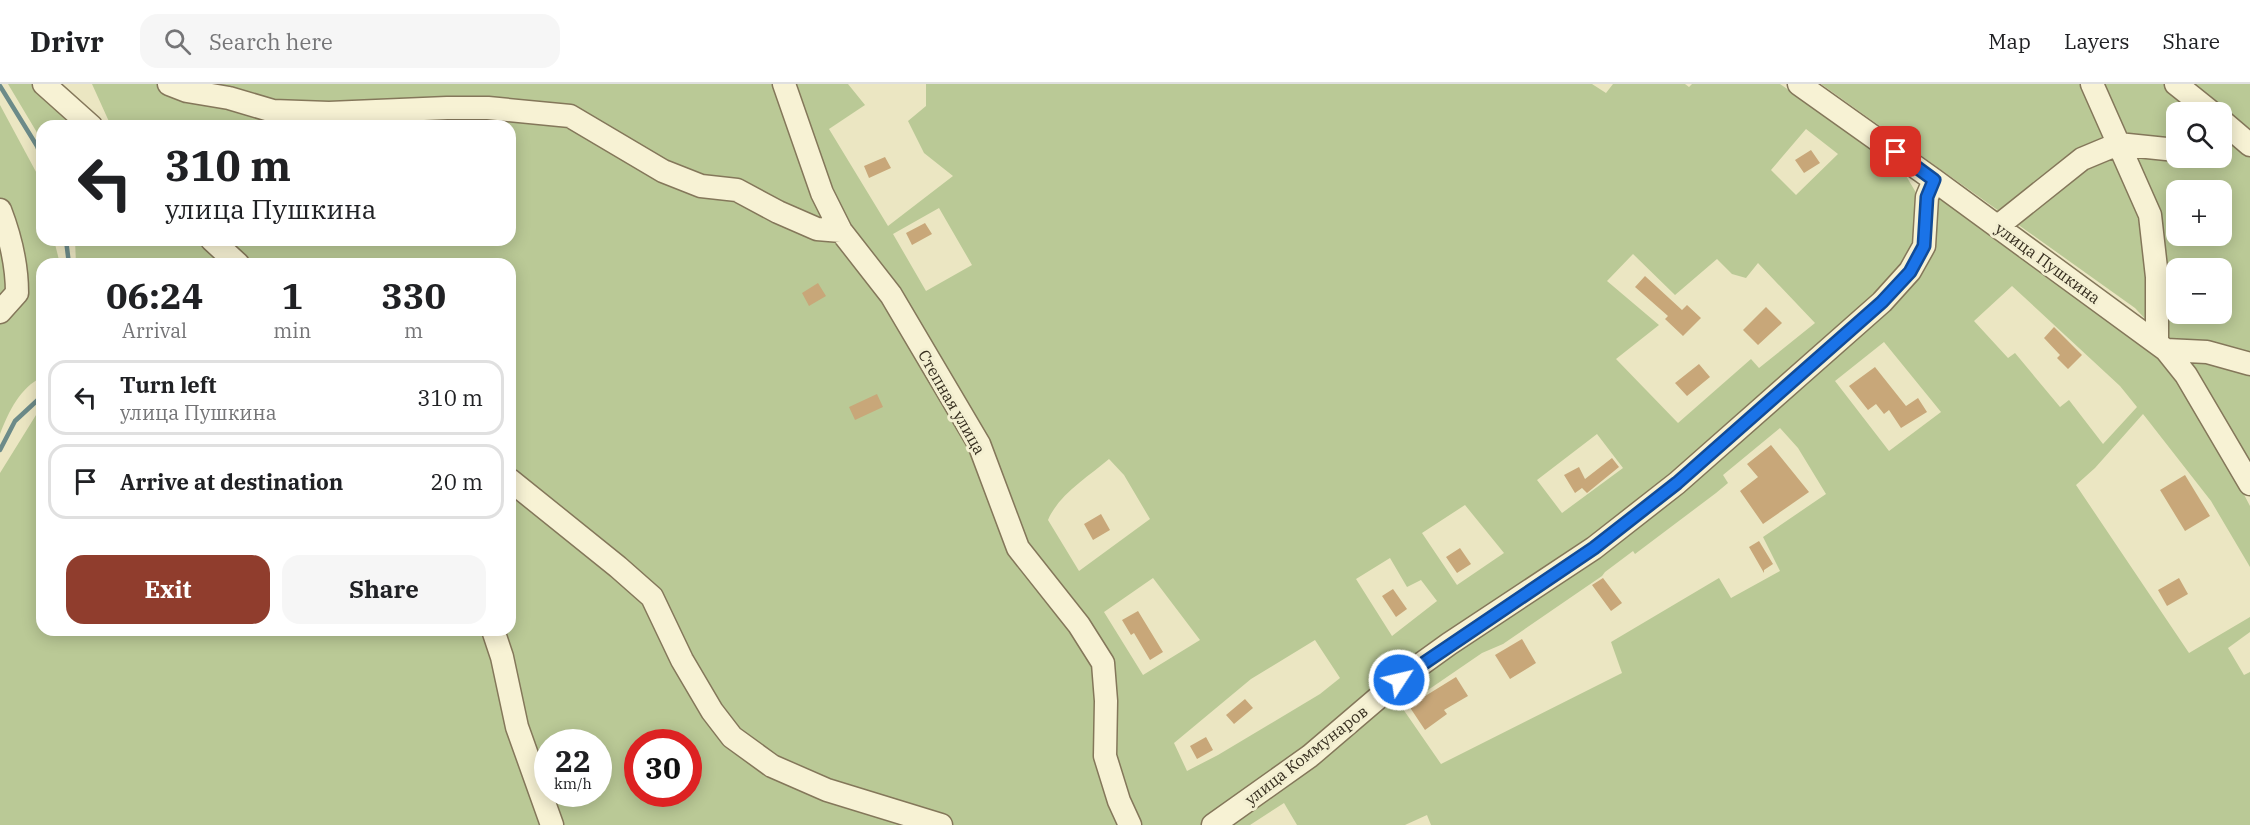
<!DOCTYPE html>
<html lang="en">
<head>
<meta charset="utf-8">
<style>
  body { margin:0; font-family:"IBM Plex Serif",serif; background:#f6f6f6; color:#202124; height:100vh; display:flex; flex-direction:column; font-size:22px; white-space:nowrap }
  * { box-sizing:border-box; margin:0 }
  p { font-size:20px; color:#757577 }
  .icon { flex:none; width:33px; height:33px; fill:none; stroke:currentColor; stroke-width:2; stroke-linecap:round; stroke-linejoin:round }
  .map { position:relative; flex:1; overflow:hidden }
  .side { position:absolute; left:36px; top:174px; width:480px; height:378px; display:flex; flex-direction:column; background:#fff; border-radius:18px; box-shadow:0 3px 15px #0003 }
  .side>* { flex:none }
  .hud { position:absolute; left:36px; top:36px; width:480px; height:126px; border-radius:18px; box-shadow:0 3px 15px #0003; background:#fff; color:#202124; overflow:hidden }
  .buttons { position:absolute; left:2166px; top:18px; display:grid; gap:12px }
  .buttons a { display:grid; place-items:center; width:66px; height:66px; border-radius:12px; background:#fff; box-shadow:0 3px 15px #0003; font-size:30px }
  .speed { position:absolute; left:534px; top:645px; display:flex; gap:12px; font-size:30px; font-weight:700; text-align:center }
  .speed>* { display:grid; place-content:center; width:78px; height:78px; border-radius:50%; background:#fff; box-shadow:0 3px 15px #0003; line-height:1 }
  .speed small { font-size:15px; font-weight:400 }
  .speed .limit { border:9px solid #d22; background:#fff; color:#111 }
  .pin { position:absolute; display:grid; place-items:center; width:51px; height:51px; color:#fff; margin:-26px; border-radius:12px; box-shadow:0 3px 9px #0006 }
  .me { position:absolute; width:66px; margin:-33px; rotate:55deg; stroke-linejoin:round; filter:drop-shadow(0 0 4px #0008) }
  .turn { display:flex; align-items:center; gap:21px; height:126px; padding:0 30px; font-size:27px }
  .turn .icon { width:78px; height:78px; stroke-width:2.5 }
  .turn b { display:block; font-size:42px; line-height:51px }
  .eta { display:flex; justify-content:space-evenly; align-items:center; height:102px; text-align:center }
  .eta b { font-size:36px; font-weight:700; line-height:42px }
  .button { display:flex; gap:12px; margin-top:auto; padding:12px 30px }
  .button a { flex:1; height:69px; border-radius:18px; background:#903d2d; color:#fff; font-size:24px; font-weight:700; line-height:69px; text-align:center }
  .button a+a { background:#f6f6f6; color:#202124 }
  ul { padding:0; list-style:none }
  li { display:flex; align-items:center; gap:18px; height:75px; margin:0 12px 9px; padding:0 18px; border:3px solid #e0e0e0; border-radius:18px }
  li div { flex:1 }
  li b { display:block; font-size:22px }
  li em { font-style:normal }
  header { display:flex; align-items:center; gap:36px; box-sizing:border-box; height:84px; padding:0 30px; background:#fff; border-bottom:2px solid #e0e0e0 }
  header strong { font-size:28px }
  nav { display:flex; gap:33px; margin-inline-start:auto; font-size:21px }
  .search { width:420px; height:54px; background:#f6f6f6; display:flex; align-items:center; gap:15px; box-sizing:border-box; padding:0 21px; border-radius:18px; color:#757577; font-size:22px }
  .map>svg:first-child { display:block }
  .green { fill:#bac996; fill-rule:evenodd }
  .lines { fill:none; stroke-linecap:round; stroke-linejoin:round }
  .stream { stroke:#6c8b89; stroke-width:4.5 }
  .building { fill:#c8a779 }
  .minor-casing { stroke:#84775a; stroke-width:25 }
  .minor { stroke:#f7f2d4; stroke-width:22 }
  .route-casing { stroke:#114b97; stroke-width:15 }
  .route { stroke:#1a73e8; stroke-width:10 }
  .labels { text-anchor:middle; stroke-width:6; stroke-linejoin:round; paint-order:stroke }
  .street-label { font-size:16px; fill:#352d1e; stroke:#f3efd1 }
</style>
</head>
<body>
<header>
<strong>Drivr</strong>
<div class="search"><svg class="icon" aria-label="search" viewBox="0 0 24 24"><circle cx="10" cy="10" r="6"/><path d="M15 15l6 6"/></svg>Search here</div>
<nav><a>Map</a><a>Layers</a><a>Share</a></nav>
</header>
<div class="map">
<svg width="2250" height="741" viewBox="0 0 2250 741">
  <rect width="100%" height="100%" fill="#ebe6c2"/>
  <path class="green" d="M 8,0 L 32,0 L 65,31 L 84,42 L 42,42 L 42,57 Z
    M 92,0 L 779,0 L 819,121 L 857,178 L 890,222 L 969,351 L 1010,459 L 1108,586 L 1107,574 L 1019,455 L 976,344 L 886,197 L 841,136 L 822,96 L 789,0 L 848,0 L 865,21 L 829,45 L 888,142 L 953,92 L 924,69 L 908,37 L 926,22 L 926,0 L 1592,0 L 1606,9 L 1613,0 L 1685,0 L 1689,3 L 1692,0 L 1780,0 L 1850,48 L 1905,90 L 1915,107 L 1920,134 L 1919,160 L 1906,186 L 1879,214 L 1753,327 L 1590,461 L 1446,555 L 1394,594 L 1306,670 L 1212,735 L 1215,741 L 0,741 L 0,389 L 36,331 L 42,327 L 42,546 L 510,546 L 510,180 L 76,180 L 75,156 L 510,156 L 510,42 L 111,42 ZM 1806,45 L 1838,70 L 1796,111 L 1771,86 ZM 939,124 L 972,181 L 926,207 L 893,150 ZM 1633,170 L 1675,211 L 1717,175 L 1732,190 L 1746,194 L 1758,179 L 1815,239 L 1759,284 L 1751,275 L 1678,339 L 1616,275 L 1659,241 L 1607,197 ZM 1597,350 L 1623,384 L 1562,429 L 1537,396 ZM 1109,375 L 1124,391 L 1150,435 L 1079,487 L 1048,436 C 1059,410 1088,393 1109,375 ZM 1465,421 L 1504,469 L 1457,501 L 1422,449 ZM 1390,474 L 1407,503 L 1421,496 L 1437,517 L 1392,552 L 1356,495 ZM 1153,494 L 1200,556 L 1143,591 L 1104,528 ZM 1315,556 L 1340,594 L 1320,610 L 1218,671 L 1187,687 L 1174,659 L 1251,595 ZM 548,658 L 598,658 L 598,710 L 548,710 ZM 638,658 L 688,658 L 688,710 L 638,710 Z
    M 1821,0 L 2250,0 L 2250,381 L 2194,287 L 2135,224 ZM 2176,28 L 2222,28 L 2222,74 L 2176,74 ZM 2176,106 L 2222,106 L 2222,152 L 2176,152 ZM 2176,184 L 2222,184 L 2222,230 L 2176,230 Z
    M 0,21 L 42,99 L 42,156 L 54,156 L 60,180 L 42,180 L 42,293 C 20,304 9,327 0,350 Z
    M 1943,112 L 2150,263 L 2175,292 L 2219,363 L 2250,422 L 2250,483 L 2211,417 L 2143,330 L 2095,384 L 2076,401 L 2189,569 L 2250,533 L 2250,548 L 2228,564 L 2244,591 L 2250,588 L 2250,741 L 1431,741 L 1427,731 L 1405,741 L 1297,741 L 1284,719 L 1250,741 L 1221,741 L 1439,574 L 1592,472 L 1910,197 L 1934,116 ZM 2012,202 L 2120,302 L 2137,323 L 2103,360 L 2069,316 L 2060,323 L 2015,269 L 2008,274 L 1974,237 ZM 1884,258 L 1941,328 L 1889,367 L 1835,297 ZM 1780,344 L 1798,364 L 1826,410 L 1763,453 L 1780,487 L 1731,514 L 1719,494 L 1611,558 L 1622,589 L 1441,680 L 1403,625 L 1409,619 L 1482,569 L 1503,560 L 1602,492 L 1605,488 L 1633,467 L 1635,470 L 1716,409 L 1728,399 L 1723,391 Z"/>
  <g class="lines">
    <path class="stream" d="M 0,2 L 37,62 L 42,75
      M 66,156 L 69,180
      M 0,366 L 15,337 L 42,312"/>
  </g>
  <path class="building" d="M 1811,66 L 1820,79 L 1804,89 L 1795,76 Z
    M 885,73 L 891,84 L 869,94 L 864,82 Z
    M 925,139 L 932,150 L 912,161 L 906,149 Z
    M 1645,192 L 1682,226 L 1687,221 L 1701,234 L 1683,252 L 1665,235 L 1668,232 L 1635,203 Z
    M 818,199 L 826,212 L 809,222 L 802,209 Z
    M 1766,223 L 1782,239 L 1758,261 L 1743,246 Z
    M 2054,243 L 2082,271 L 2068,285 L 2057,274 L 2060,271 L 2044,254 Z
    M 1699,280 L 1710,293 L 1687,312 L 1675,299 Z
    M 1875,283 L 1906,322 L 1918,314 L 1927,328 L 1901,344 L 1889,326 L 1884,330 L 1876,320 L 1868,326 L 1849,302 Z
    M 877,310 L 883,323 L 855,336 L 849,323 Z
    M 1771,361 L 1809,408 L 1763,440 L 1740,407 L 1758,393 L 1747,380 Z
    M 1612,374 L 1619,383 L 1587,409 L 1582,404 L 1575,409 L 1564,391 L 1579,383 L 1585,395 Z
    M 2185,391 L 2210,432 L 2185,447 L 2160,406 Z
    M 1101,430 L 1110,446 L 1093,456 L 1084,440 Z
    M 1759,457 L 1773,480 L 1764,486 L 1764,489 L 1749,463 Z
    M 1460,464 L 1471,480 L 1457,489 L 1446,473 Z
    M 1603,494 L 1622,519 L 1611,527 L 1592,501 Z
    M 2179,494 L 2188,510 L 2167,522 L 2158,506 Z
    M 1393,505 L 1407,525 L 1396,533 L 1382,512 Z
    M 1138,527 L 1163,568 L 1150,576 L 1134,549 L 1131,551 L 1122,536 Z
    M 1522,555 L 1536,579 L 1510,595 L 1495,571 Z
    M 1456,593 L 1468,612 L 1444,626 L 1447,630 L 1425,646 L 1409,622 Z
    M 1245,615 L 1253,624 L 1234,640 L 1226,631 Z
    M 1206,653 L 1213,666 L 1197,675 L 1190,662 Z"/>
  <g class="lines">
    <defs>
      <path id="minor" d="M 44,0 L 91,42
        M 169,0 L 187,7 L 229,14 L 273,27 L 329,29 L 447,24 L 488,24 L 570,32 L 663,87 L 701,102 L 737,106 L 778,128 L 817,145 L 841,147
        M 784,0 L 822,109 L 841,147 L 891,211 L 979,360 L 1018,464 L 1079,541 L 1103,579 L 1106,617 L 1105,672 L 1119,717 L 1130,741
        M 1799,0 L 1934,96 L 2166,266 L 2186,291 L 2250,400
        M 2092,0 L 2150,131 L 2157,193 L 2157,259
        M 2176,0 L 2211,28
        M 2222,37 L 2250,61
        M 0,126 C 10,152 17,180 17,209 L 0,228
        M 1998,142 L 2082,75 L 2118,60 L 2176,66
        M 212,156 L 238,180
        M 2166,266 L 2207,268 L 2250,280
        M 510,396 L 618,483 L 652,513 L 682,576 L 712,627 L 732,653 L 772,682 L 827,706 L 941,741
        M 493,546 L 502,573 L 517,643 L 552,741
        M 1213,741 L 1310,672 L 1399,596 L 1449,560 L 1594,464 L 1677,399 L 1882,218 L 1910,187 L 1924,162 L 1927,113 L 1934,96"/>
    </defs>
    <use href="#minor" class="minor-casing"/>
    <use href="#minor" class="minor"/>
  </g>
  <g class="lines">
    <defs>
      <path id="route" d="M 1399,596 L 1594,464 L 1677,399 L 1882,218 L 1910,188 L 1924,162 L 1927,113 L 1934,96 L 1896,68"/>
    </defs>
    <use href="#route" class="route-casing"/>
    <use href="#route" class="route"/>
  </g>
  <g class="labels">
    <g class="street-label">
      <text transform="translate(2048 179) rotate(36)" y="6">улица Пушкина</text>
      <text transform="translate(952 318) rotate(60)" y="6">Степная улица</text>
      <text transform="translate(1306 671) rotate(-38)" y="6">улица Коммунаров</text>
    </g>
  </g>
</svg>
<div class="buttons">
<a><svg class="icon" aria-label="search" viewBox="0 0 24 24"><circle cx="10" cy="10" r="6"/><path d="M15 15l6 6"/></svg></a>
<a>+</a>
<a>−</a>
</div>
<div class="speed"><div>22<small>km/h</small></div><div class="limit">30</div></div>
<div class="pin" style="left:1896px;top:68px;background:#d93025"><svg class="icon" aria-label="arrive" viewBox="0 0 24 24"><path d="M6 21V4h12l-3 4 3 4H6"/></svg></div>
<svg class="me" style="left:1399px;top:596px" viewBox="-20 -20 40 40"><circle r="17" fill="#1a73e8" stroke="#fff" stroke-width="3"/><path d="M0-11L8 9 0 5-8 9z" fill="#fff"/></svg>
<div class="hud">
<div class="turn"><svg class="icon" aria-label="left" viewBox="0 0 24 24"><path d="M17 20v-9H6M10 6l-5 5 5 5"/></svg><div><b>310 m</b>улица Пушкина</div></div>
</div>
<section class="side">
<div class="eta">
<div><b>06:24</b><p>Arrival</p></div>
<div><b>1</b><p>min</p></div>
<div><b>330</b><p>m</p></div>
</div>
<ul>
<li><svg class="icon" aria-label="left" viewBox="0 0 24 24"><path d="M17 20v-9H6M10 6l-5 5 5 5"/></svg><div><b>Turn left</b><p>улица Пушкина</p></div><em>310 m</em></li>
<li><svg class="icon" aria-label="arrive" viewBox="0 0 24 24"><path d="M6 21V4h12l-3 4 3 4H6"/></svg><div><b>Arrive at destination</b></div><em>20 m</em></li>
</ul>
<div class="button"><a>Exit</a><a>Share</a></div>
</section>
</div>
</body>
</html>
